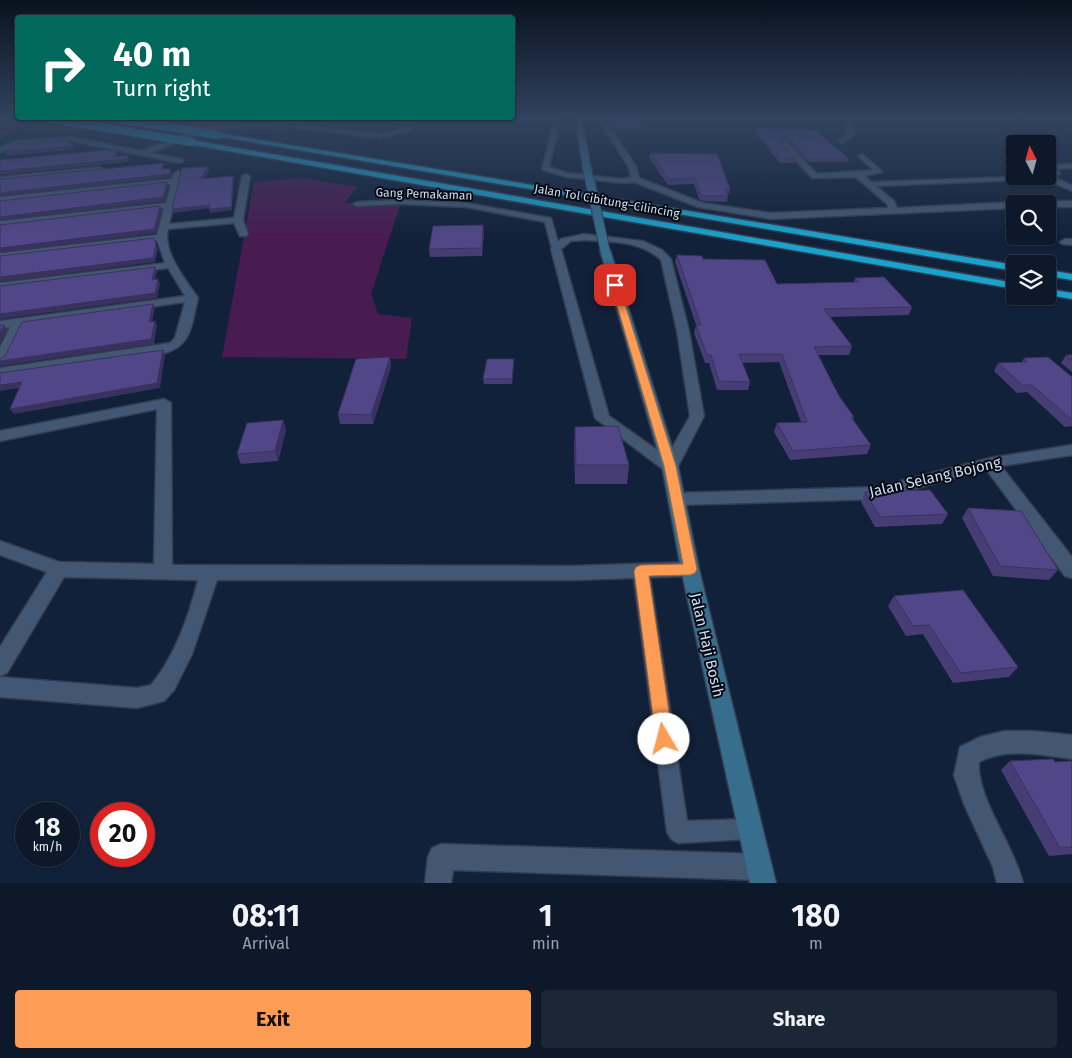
<!DOCTYPE html>
<html lang="en">
<head>
<meta charset="utf-8">
<style>
  body { margin:0; font-family:"Fira Sans",sans-serif; background:#1b2637; color:#f1f3f6; height:100vh; display:flex; flex-direction:column; font-size:19px; white-space:nowrap }
  * { box-sizing:border-box; margin:0 }
  p { font-size:16px; color:#9aa0a9 }
  .icon { flex:none; width:28px; height:28px; fill:none; stroke:currentColor; stroke-width:2; stroke-linecap:round; stroke-linejoin:round }
  .map { position:relative; height:883px; overflow:hidden }
  .sheet { display:flex; flex-direction:column; background:#0d192b; flex:1 }
  .sheet>* { flex:none }
  .guide { position:absolute; left:15px; top:15px; width:500px; height:105px; border-radius:5px; box-shadow:0 1px 4px #0004,0 0 0 1px #2d3847; background:#00695c; color:#fff; overflow:hidden }
  .needle { width:32px; rotate:354deg }
  .tools { position:absolute; left:1006px; top:135px; display:grid; gap:10px }
  .tools a { display:grid; place-items:center; width:50px; height:50px; border-radius:5px; background:#0d192b; box-shadow:0 1px 4px #0004,0 0 0 1px #2d3847; font-size:25px }
  .speed { position:absolute; left:15px; top:802px; display:flex; gap:10px; font-size:25px; font-weight:700; text-align:center }
  .speed>* { display:grid; place-content:center; width:65px; height:65px; border-radius:50%; background:#0d192b; box-shadow:0 1px 4px #0004,0 0 0 1px #2d3847; line-height:1 }
  .speed small { font-size:12px; font-weight:400 }
  .speed .limit { border:8px solid #d22; background:#fff; color:#111 }
  .pin { position:absolute; display:grid; place-items:center; width:42px; height:42px; color:#fff; margin:-21px; border-radius:10px; box-shadow:0 2px 8px #0006 }
  .me { position:absolute; width:55px; margin:-28px; rotate:352deg; stroke-linejoin:round; filter:drop-shadow(0 0 4px #0008) }
  .turn { display:flex; align-items:center; gap:18px; height:105px; padding:0 15px; font-size:22px }
  .turn .icon { width:65px; height:65px; stroke-width:2.5 }
  .turn b { display:block; font-size:35px; line-height:42px }
  .eta { display:flex; justify-content:space-evenly; align-items:center; height:85px; text-align:center }
  .eta b { font-size:30px; font-weight:700; line-height:35px }
  .cta { display:flex; gap:10px; margin-top:auto; padding:10px 15px }
  .cta a { flex:1; height:58px; border-radius:5px; background:#fd9d55; color:#111; font-size:20px; font-weight:700; line-height:58px; text-align:center }
  .cta a+a { background:#1b2637; color:#f1f3f6 }
  .map>svg:first-child { display:block }
  .green { fill:#481c51 }
  .lines { fill:none; stroke-linecap:round; stroke-linejoin:round }
  .service-casing { stroke:#323d50; stroke-width:3 }
  .minor-casing { stroke:#323d50; stroke-width:3 }
  .secondary-casing { stroke:#323d50; stroke-width:3 }
  .motorway-casing { stroke:#323d50; stroke-width:3 }
  .service { fill:#445772; fill-rule:evenodd }
  .minor { fill:#445772; fill-rule:evenodd }
  .secondary { fill:#376e8d; fill-rule:evenodd }
  .motorway { fill:#19a2cc; fill-rule:evenodd }
  .secondary-bridge-far1-casing { stroke:#323d50; stroke-width:9; stroke-linecap:butt }
  .secondary-bridge-casing { stroke:#323d50; stroke-width:11; stroke-linecap:butt }
  .motorway-bridge-casing { stroke:#323d50; stroke-width:9; stroke-linecap:butt }
  .secondary-bridge-far1 { stroke:#376e8d; stroke-width:8 }
  .secondary-bridge { stroke:#376e8d; stroke-width:9 }
  .motorway-bridge { stroke:#19a2cc; stroke-width:8 }
  .wall { fill:#463d75 }
  .shaded-wall { fill:#39325f }
  .building { fill:#514788; stroke:#39325f }
  .route { fill:#fd9d55; stroke:#a46637 }
  .labels { text-anchor:middle; stroke-width:4; stroke-linejoin:round; paint-order:stroke }
  .far-street-label { font-size:12px; fill:#d2dded; stroke:#050b15 }
  .street-label { font-size:15px; fill:#d2dded; stroke:#050b15 }
</style>
</head>
<body>
<div class="map">
<svg width="1072" height="883" viewBox="0 0 1072 883">
  <rect width="100%" height="100%" fill="#112139"/>
  <path class="green" d="M 0,117 L 41,118 L 0,139 Z
    M 111,118 L 274,118 L 269,125 L 225,126 L 200,132 Z
    M 301,178 L 358,187 L 344,203 L 401,202 L 371,294 L 378,314 L 412,318 L 406,359 L 222,357 L 254,182 Z"/>
  <g class="lines">
    <defs>
      <path id="service" d="M 401,200 L 466,203 L 551,218 L 560,249 L 556,251 L 552,249 L 545,222 L 466,207 L 401,204 L 357,206 L 353,204 L 357,202 Z
        M 641,565 L 646,567 L 649,571 L 687,821 L 749,819 L 756,822 L 759,829 L 756,836 L 749,839 L 678,843 L 671,839 L 667,832 L 633,571 L 636,567 Z"/>
      <path id="minor" d="M 555,117 L 561,117 L 549,167 L 568,173 L 622,179 L 631,177 L 628,166 L 597,117 L 603,117 L 636,166 L 639,178 L 703,203 L 771,213 L 888,208 L 887,204 L 856,177 L 812,178 L 781,144 L 784,140 L 817,174 L 873,170 L 858,156 L 862,154 L 883,172 L 865,176 L 871,182 L 1048,176 L 1052,173 L 1048,170 L 1050,165 L 1072,164 L 1072,168 L 1056,169 L 1060,173 L 1055,178 L 1072,185 L 1072,191 L 1045,179 L 876,186 L 894,201 L 897,208 L 1015,202 L 1019,204 L 1015,204 L 1015,208 L 771,219 L 698,207 L 634,182 L 622,183 L 567,177 L 542,170 Z
        M 847,117 L 853,117 L 854,135 L 842,143 L 838,141 L 847,134 Z
        M 291,118 L 298,118 L 292,123 L 273,127 L 226,128 L 207,131 L 150,153 L 182,159 L 183,161 L 179,163 L 71,141 L 16,145 L 0,153 L 0,148 L 14,141 L 71,137 L 142,151 L 191,132 L 215,125 L 273,123 Z
        M 361,118 L 410,120 L 411,118 L 417,118 L 417,122 L 411,130 L 380,138 L 295,128 L 298,126 L 380,134 L 406,128 L 408,124 Z
        M 100,167 L 104,169 L 103,171 L 0,181 L 0,177 Z
        M 178,171 L 182,173 L 169,224 L 234,218 L 242,176 L 246,174 L 250,176 L 243,220 L 248,234 L 246,236 L 240,236 L 234,223 L 168,229 C 162,252 186,280 198,298 C 191,325 193,346 162,354 L 0,376 L 0,368 L 170,343 L 175,338 L 185,302 L 23,325 L 6,360 L 0,364 L 0,347 L 10,327 L 0,329 L 0,321 L 185,296 L 168,268 L 0,289 L 0,283 L 165,263 L 157,240 L 0,259 L 0,253 L 157,235 L 164,208 L 0,227 L 0,221 L 166,203 L 171,184 L 0,203 L 0,197 L 172,179 L 174,173 Z
        M 1048,201 L 1072,201 L 1072,207 L 1048,207 L 1048,204 L 1044,204 Z
        M 584,234 L 643,241 L 662,250 L 671,259 L 689,331 L 704,416 L 676,470 L 664,470 L 595,418 L 551,249 L 561,239 ZM 584,240 C 611,242 640,240 661,260 L 677,331 L 690,416 L 667,457 L 609,416 L 561,249 L 571,241 Z
        M 1065,239 L 1072,239 L 1072,245 L 1062,244 L 1060,242 Z
        M 164,399 L 171,403 L 172,565 L 574,566 L 690,562 L 696,564 L 699,569 L 696,574 L 690,576 L 574,580 L 217,580 L 192,654 L 174,690 L 164,701 L 137,708 L 0,697 L 0,677 L 137,688 L 151,685 C 175,656 189,616 198,580 L 64,577 L 7,673 L 0,676 L 0,647 L 47,572 L 0,555 L 0,541 L 59,562 L 154,564 L 157,409 L 0,441 L 0,431 Z
        M 1072,445 L 1072,455 L 1001,466 L 1072,557 L 1072,578 L 1065,576 L 986,469 L 878,499 L 677,505 L 671,503 L 669,499 L 671,495 L 677,493 L 878,487 L 990,458 Z
        M 1005,731 L 1032,731 L 1072,735 L 1072,759 C 1042,755 1007,747 979,762 C 976,797 1014,845 1023,883 L 997,883 L 993,867 L 964,804 L 954,775 L 960,747 L 980,737 Z
        M 441,844 L 759,854 L 768,858 L 772,867 L 768,876 L 759,880 L 453,870 L 451,883 L 425,883 L 428,857 L 432,848 Z"/>
      <path id="secondary" d="M 575,117 L 581,117 L 592,174 L 588,176 L 584,174 Z
        M 605,247 L 610,250 L 678,466 L 699,569 L 776,883 L 750,883 L 681,569 L 662,466 L 600,250 Z"/>
      <path id="motorway" d="M 218,133 L 1015,265 L 1015,271 L 216,136 Z
        M 191,140 L 1015,283 L 1015,289 L 188,144 Z
        M 1048,270 L 1072,274 L 1072,280 L 1048,276 Z
        M 1048,289 L 1072,293 L 1072,299 L 1048,295 Z"/>
    </defs>
    <use href="#service" class="service-casing"/>
    <use href="#minor" class="minor-casing"/>
    <use href="#secondary" class="secondary-casing"/>
    <use href="#motorway" class="motorway-casing"/>
    <use href="#service" class="service"/>
    <use href="#minor" class="minor"/>
    <use href="#secondary" class="secondary"/>
    <use href="#motorway" class="motorway"/>
    <defs>
      <path id="secondary-bridge-far1" d="M 588,174 L 590,183"/>
      <path id="secondary-bridge" d="M 590,181 L 605,250"/>
      <path id="motorway-bridge" d="M 46,118 L 191,142
        M 110,118 L 218,135"/>
    </defs>
    <use href="#secondary-bridge-far1" class="secondary-bridge-far1-casing"/>
    <use href="#secondary-bridge" class="secondary-bridge-casing"/>
    <use href="#motorway-bridge" class="motorway-bridge-casing"/>
    <use href="#secondary-bridge-far1" class="secondary-bridge-far1"/>
    <use href="#secondary-bridge" class="secondary-bridge"/>
    <use href="#motorway-bridge" class="motorway-bridge"/>
  </g>
  <path class="wall" d="M 608,117 L 639,117 L 641,123 L 640,129 L 613,129 L 610,124 Z
    M 755,128 L 815,130 L 849,159 L 848,162 L 808,162 L 784,138 L 781,143 L 796,159 L 795,163 L 780,163 L 754,131 Z
    M 650,153 L 730,189 L 729,194 L 728,194 L 728,196 L 727,202 L 703,201 L 699,199 L 694,184 L 668,185 L 649,158 Z
    M 484,233 L 482,256 L 430,257 L 429,249 Z
    M 677,255 L 703,259 L 777,284 L 854,282 L 855,278 L 912,307 L 909,315 L 830,317 L 852,346 L 849,355 L 818,355 L 839,396 L 854,417 L 853,420 L 871,445 L 867,454 L 790,460 L 774,432 L 777,423 L 801,422 L 779,362 L 742,363 L 750,382 L 748,390 L 717,390 L 709,363 L 705,363 L 694,333 L 696,325 L 675,262 Z
    M 1066,355 L 1072,355 L 1072,372 L 1061,363 Z
    M 390,357 L 391,367 L 373,424 L 340,424 L 338,414 Z
    M 1024,358 L 1072,377 L 1072,426 L 1065,427 L 1027,392 L 1017,393 L 994,371 L 998,363 L 1022,362 Z
    M 514,364 L 512,384 L 484,384 L 483,379 Z
    M 283,420 L 286,430 L 278,461 L 241,464 L 237,454 Z
    M 575,427 L 629,465 L 627,484 L 575,484 L 574,445 Z
    M 865,492 L 948,514 L 942,524 L 875,527 L 861,502 Z
    M 968,508 L 1058,570 L 1049,580 L 993,576 L 962,518 Z
    M 894,596 L 1018,667 L 1009,677 L 953,683 L 923,634 L 906,636 L 888,606 Z
    M 1010,761 L 1055,762 L 1072,761 L 1072,854 L 1049,856 L 1001,770 Z"/>
  <path class="shaded-wall" d="M 72,140 L 73,143 L 71,146 L 73,144 L 74,147 L 73,150 L 6,156 L 5,152 L 69,144 Z
    M 117,149 L 118,152 L 115,160 L 128,155 L 129,159 L 128,162 L 0,175 L 0,171 L 113,157 Z
    M 208,167 L 210,171 L 201,183 L 200,179 Z
    M 171,169 L 172,172 L 171,177 L 0,197 L 0,193 Z
    M 233,176 L 234,180 L 232,210 L 210,213 L 209,209 Z
    M 167,182 L 168,186 L 165,201 L 0,221 L 0,217 Z
    M 210,205 L 211,208 L 174,213 L 172,209 Z
    M 160,206 L 162,210 L 156,233 L 0,253 L 0,248 Z
    M 483,225 L 484,233 L 482,256 L 482,248 Z
    M 156,244 L 158,249 L 155,262 L 0,282 L 0,277 Z
    M 155,267 L 157,271 L 154,284 L 152,280 Z
    M 158,279 L 160,283 L 157,298 L 0,319 L 0,314 Z
    M 153,304 L 155,308 L 151,326 L 149,322 Z
    M 155,321 L 157,325 L 154,344 L 0,366 L 0,361 Z
    M 4,325 L 7,330 L 0,343 L 0,332 Z
    M 163,350 L 165,355 L 160,388 L 14,414 L 10,409 Z
    M 390,357 L 391,367 L 373,424 L 371,415 Z
    M 22,382 L 25,387 L 0,391 L 0,385 Z
    M 283,420 L 286,430 L 278,461 L 275,451 Z"/>
  <path class="building" d="M 610,117 L 639,117 L 641,123 L 614,123 Z
    M 755,128 L 815,130 L 849,159 L 809,159 L 785,135 L 780,142 L 796,159 L 781,159 Z
    M 69,140 L 72,140 L 69,144 L 73,144 L 71,146 L 5,152 L 15,144 Z
    M 117,149 L 113,157 L 128,155 L 126,159 L 0,171 L 0,160 Z
    M 650,153 L 717,154 L 730,189 L 725,189 L 728,196 L 704,196 L 700,194 L 695,178 L 669,179 Z
    M 164,163 L 162,169 L 171,169 L 169,174 L 0,193 L 0,179 Z
    M 208,167 L 200,179 L 233,176 L 231,207 L 209,209 L 210,205 L 172,209 L 182,168 Z
    M 167,182 L 163,197 L 0,217 L 0,201 Z
    M 160,206 L 154,229 L 0,248 L 0,225 Z
    M 483,225 L 482,248 L 429,249 L 433,226 Z
    M 154,238 L 156,244 L 153,258 L 0,277 L 0,256 Z
    M 677,255 L 702,256 L 703,259 L 765,260 L 777,284 L 859,282 L 855,278 L 884,277 L 912,307 L 824,309 L 852,346 L 814,347 L 839,396 L 854,417 L 851,417 L 871,445 L 793,451 L 777,423 L 807,422 L 782,354 L 739,354 L 750,382 L 719,381 L 711,355 L 707,355 L 696,325 L 701,325 Z
    M 155,267 L 152,280 L 158,279 L 155,293 L 0,314 L 0,286 Z
    M 153,304 L 149,322 L 155,321 L 151,339 L 0,361 L 0,359 L 5,356 L 22,322 Z
    M 0,325 L 4,325 L 0,332 Z
    M 163,350 L 157,383 L 10,409 L 22,382 L 0,385 L 0,373 Z
    M 1066,355 L 1072,355 L 1072,360 Z
    M 390,357 L 371,415 L 338,414 L 356,359 Z
    M 1048,357 L 1072,377 L 1072,419 L 1071,419 L 1032,385 L 1022,385 L 998,363 L 1027,362 L 1024,358 Z
    M 487,359 L 514,359 L 512,379 L 483,379 Z
    M 283,420 L 275,451 L 237,454 L 247,423 Z
    M 618,426 L 629,465 L 576,465 L 575,427 Z
    M 930,490 L 948,514 L 880,517 L 865,492 Z
    M 968,508 L 1021,511 L 1058,570 L 1000,566 Z
    M 963,590 L 1018,667 L 961,673 L 929,625 L 913,626 L 894,596 Z
    M 1053,759 L 1055,762 L 1072,761 L 1072,847 L 1060,848 L 1010,761 Z"/>
  <linearGradient id="sky" x2="0" y2="1"><stop stop-color="#09121f"/><stop offset="0.49" stop-color="#32435f"/><stop offset="1" stop-color="#32435f" stop-opacity="0"/></linearGradient>
  <rect width="1072" height="240" fill="url(#sky)"/>
  <path class="route" d="M 615,282 L 619,285 L 676,466 L 697,569 L 695,573 L 690,575 L 649,576 L 673,739 L 670,745 L 664,747 L 658,745 L 656,739 L 634,571 L 636,567 L 641,565 L 683,564 L 664,466 L 611,285 Z"/>
  <g class="labels">
    <g class="far-street-label">
      <text transform="translate(424 194) rotate(2)" y="4">Gang Pemakaman</text>
      <text transform="translate(607 201) rotate(10)" y="4">Jalan Tol Cibitung–Cilincing</text>
    </g>
    <g class="street-label">
      <text transform="translate(935 477) rotate(-13)" y="5">Jalan Selang Bojong</text>
      <text transform="translate(707 645) rotate(77)" y="5">Jalan Haji Bosih</text>
    </g>
  </g>
</svg>
<div class="tools">
<a><svg class="needle" viewBox="-14 -14 28 28"><path d="M0-13l5 13h-10z" fill="#e53935"/><path d="M0 13l5-13h-10z" fill="#9aa0a9"/></svg></a>
<a><svg class="icon" aria-label="search" viewBox="0 0 24 24"><circle cx="10" cy="10" r="6"/><path d="M15 15l6 6"/></svg></a>
<a><svg class="icon" aria-label="layers" viewBox="0 0 24 24"><path d="M12 4l9 5-9 5-9-5zM3 14l9 5 9-5"/></svg></a>
</div>
<div class="speed"><div>18<small>km/h</small></div><div class="limit">20</div></div>
<div class="pin" style="left:615px;top:285px;background:#d93025"><svg class="icon" aria-label="arrive" viewBox="0 0 24 24"><path d="M6 21V4h12l-3 4 3 4H6"/></svg></div>
<svg class="me" style="left:664px;top:739px" viewBox="-20 -20 40 40"><circle r="19" fill="#fff"/><path d="M0-13L10 11 0 6-10 11z" fill="#fd9d55"/></svg>
<div class="guide">
<div class="turn"><svg class="icon" aria-label="right" viewBox="0 0 24 24"><path d="M7 20v-9h11M14 6l5 5-5 5"/></svg><div><b>40 m</b>Turn right</div></div>
</div>
</div>
<section class="sheet">
<div class="eta">
<div><b>08:11</b><p>Arrival</p></div>
<div><b>1</b><p>min</p></div>
<div><b>180</b><p>m</p></div>
</div>
<div class="cta"><a>Exit</a><a>Share</a></div>
</section>
</body>
</html>
